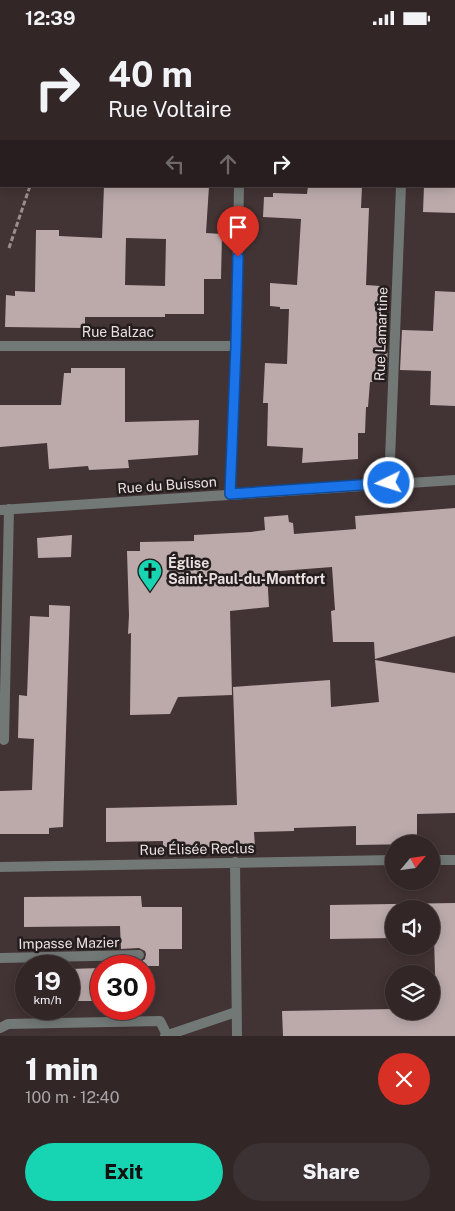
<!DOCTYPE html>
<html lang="en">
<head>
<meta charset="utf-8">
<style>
  body { margin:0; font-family:"Public Sans",sans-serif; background:#3d3233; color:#f1f3f6; height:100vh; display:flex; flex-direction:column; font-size:19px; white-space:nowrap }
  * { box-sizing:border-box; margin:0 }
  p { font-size:16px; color:#a8a5a7 }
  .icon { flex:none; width:28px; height:28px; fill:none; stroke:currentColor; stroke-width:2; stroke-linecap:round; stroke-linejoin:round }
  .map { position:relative; height:1001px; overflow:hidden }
  .details { display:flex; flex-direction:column; background:#322627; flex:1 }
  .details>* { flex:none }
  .guide { position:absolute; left:0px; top:0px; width:455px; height:152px; box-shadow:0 2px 12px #0003,0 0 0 1px #4d4344; background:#322627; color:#f1f3f6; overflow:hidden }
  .needle { width:32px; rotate:61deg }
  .buttons { position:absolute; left:385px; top:800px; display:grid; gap:10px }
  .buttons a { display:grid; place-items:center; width:55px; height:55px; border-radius:50%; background:#322627; box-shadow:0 2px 12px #0003,0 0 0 1px #4d4344; font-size:25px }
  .speed { position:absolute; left:15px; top:920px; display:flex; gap:10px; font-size:25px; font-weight:700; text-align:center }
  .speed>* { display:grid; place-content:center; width:65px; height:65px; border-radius:50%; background:#322627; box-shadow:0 2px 12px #0003,0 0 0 1px #4d4344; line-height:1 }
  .speed small { font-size:12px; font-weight:400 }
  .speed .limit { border:8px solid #d22; background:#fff; color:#111 }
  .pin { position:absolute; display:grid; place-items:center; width:42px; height:42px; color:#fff; margin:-51px -21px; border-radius:50% 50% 50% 0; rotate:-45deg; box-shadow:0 0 5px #0007 }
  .pin .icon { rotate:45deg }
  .me { position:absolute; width:55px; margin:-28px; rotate:266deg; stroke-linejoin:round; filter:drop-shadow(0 0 4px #0008) }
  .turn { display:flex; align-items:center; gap:18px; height:105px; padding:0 25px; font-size:22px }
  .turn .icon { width:65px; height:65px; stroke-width:2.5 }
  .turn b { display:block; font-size:35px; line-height:42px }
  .lanes { display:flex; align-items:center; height:48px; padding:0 25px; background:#0003; justify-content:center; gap:25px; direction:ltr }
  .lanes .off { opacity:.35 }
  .round { display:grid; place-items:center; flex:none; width:52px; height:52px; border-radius:26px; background:#3d3233 }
  .head { display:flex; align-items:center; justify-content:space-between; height:85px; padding:0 25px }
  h1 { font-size:30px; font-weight:800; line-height:38px }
  .primary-button { display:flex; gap:10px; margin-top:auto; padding:10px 25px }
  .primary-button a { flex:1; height:58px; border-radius:30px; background:#17d5b2; color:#111; font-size:20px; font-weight:800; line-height:58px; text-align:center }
  .primary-button a+a { background:#3d3233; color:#f1f3f6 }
  .status { display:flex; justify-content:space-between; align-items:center; height:35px; padding:0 25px; background:#322627; direction:ltr }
  .status svg { height:14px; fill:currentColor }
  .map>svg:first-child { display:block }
  .building { fill:#bcaaab; fill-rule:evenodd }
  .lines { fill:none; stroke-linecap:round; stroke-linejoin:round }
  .path { stroke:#9b8e8f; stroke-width:3; stroke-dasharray:5 2.5; stroke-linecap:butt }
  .minor { stroke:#717876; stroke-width:10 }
  .route-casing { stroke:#114b97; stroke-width:12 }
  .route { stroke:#1a73e8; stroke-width:9 }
  .labels { text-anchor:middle; stroke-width:5; stroke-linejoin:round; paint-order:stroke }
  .street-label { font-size:14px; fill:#eae0e0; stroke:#231d1d }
  .poi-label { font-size:14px; font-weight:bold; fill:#eae0e0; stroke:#231d1d; text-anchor:start }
</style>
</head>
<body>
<div class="status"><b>12:39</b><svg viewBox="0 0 49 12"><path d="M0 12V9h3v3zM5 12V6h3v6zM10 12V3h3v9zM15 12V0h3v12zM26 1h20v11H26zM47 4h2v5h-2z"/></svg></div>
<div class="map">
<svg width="455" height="1001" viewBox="0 0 455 1001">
  <rect width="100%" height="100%" fill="#423334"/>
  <path class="building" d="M 104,151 L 209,151 L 206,198 L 222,199 L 221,244 L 204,244 L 204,279 L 165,279 L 165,282 L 85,282 L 85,293 L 5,292 L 6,260 L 15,261 L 15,256 L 35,257 L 36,195 L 59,195 L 59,201 L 102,203 ZM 126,203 L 166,204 L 165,251 L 125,250 Z
    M 308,151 L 362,151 L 361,173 L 369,173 L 366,250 L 380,251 L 379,294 L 388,294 L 387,334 L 376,334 L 376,347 L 370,347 L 368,372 L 366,372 L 365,398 L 358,398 L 358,424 L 302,428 L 303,413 L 267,411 L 268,368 L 263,368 L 265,328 L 287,329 L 289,274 L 280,274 L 280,272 L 270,271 L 270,248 L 297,250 L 301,184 L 263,182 L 264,162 L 273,162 L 273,158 L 307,159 Z
    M 424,151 L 455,151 L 455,178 L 423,177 Z
    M 435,256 L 455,257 L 455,371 L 430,370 L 431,336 L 400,335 L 402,295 L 433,296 Z
    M 71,333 L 125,333 L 125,387 L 199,385 L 198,420 L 128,425 L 129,433 L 89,435 L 88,431 L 49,434 L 47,408 L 0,412 L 0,370 L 61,370 L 64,338 L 71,338 Z
    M 455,473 L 455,601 L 375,624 L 374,607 L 333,607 L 331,576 L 335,575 L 332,532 L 267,537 L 269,572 L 230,576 L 232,660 L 178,662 L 170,679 L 130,680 L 131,598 L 128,599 L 129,580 L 127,516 L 140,516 L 140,507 L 194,506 L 194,500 L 251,497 L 265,495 L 264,482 L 288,480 L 289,487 L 293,488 L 294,499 L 356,494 L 355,481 Z
    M 72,500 L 71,522 L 38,523 L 37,503 Z
    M 49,570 L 70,571 L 63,792 L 49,793 L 49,799 L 0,799 L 0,756 L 32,755 L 34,704 L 18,703 L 19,660 L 27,661 L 30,581 L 49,582 Z
    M 375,625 L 455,638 L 455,778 L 417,779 L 417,809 L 356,810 L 356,791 L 294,793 L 294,796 L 254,797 L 255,812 L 163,812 L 163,806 L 106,807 L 106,773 L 237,770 L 233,652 L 330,645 L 331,672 L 379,667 Z
    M 141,861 L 142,872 L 182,872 L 182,914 L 159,914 L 159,931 L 121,931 L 121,927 L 142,926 L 145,924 L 146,919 L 145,916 L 139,913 L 121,914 L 120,891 L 24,892 L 24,862 Z
    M 455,868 L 455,1001 L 283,1001 L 282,976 L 394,974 L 394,976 L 431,976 L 431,974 L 436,973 L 434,902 L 431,902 L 431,874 L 394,874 L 394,903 L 330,904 L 330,870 Z
    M 101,933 L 101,966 L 69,966 L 69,934 Z"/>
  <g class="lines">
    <path class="path" d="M 145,1 L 146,0
      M 9,213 L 30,151"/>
    <path class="minor" d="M 454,40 L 455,39
      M 0,311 L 236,311
      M 389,449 L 401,151
      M 230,459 L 236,311 L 239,151
      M 0,475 L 455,445
      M 4,705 L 9,474
      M 431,825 L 455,825
      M 235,827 L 237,1001
      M 0,832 L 394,825
      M 0,923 L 139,920
      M 0,993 L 8,989 L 160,986 L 167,1000
      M 165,1001 L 236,977"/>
  </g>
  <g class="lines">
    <defs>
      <path id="route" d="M 238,222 L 236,311 L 230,459 L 389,448"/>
    </defs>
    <use href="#route" class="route-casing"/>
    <use href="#route" class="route"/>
  </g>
  <defs>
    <symbol id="church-pin" viewBox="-11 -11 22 30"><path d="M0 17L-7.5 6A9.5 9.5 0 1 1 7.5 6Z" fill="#17d5b2" stroke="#231d1d"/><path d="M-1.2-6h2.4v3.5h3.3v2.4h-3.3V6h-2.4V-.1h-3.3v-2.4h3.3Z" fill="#111"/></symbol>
  </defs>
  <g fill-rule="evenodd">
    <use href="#church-pin" x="136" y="522" width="28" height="38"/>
  </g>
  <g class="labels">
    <g class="street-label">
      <text x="118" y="302">Rue Balzac</text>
      <text transform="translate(381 299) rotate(-88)" y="5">Rue Lamartine</text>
      <text transform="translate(167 450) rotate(-4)" y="5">Rue du Buisson</text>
      <text transform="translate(197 814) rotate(-1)" y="5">Rue Élisée Reclus</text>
      <text transform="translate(69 908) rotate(-1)" y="5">Impasse Mazier</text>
    </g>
    <g class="poi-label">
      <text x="168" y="533">Église<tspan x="168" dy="16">Saint-Paul-du-Montfort</tspan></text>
    </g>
  </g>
</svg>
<div class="buttons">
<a><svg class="needle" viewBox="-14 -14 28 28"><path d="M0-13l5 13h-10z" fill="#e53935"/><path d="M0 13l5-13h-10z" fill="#a8a5a7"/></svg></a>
<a><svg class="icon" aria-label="sound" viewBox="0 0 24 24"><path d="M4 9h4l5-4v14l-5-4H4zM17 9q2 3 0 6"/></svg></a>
<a><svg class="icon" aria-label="layers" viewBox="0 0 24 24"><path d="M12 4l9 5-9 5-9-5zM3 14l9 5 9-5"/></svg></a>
</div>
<div class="speed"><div>19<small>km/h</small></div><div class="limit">30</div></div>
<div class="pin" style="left:238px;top:222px;background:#d93025"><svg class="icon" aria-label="arrive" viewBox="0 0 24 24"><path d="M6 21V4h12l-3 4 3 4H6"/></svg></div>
<svg class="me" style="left:389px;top:448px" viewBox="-20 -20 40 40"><circle r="17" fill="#1a73e8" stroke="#fff" stroke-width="3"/><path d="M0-11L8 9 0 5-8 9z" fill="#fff"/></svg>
<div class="guide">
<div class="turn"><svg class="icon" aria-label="right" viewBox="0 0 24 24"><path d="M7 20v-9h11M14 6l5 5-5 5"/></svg><div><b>40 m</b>Rue Voltaire</div></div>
<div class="lanes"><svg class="icon off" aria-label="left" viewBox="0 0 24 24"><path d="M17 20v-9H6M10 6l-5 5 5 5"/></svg><svg class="icon off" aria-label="ahead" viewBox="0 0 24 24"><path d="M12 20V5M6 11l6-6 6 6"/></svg><svg class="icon" aria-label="right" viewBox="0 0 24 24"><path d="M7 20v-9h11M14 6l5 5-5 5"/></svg></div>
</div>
</div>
<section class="details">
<div class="head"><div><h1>1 min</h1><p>100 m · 12:40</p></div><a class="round" style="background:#d93025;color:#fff"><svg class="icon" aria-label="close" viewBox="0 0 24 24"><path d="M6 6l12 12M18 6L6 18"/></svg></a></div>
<div class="primary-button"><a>Exit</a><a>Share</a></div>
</section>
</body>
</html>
